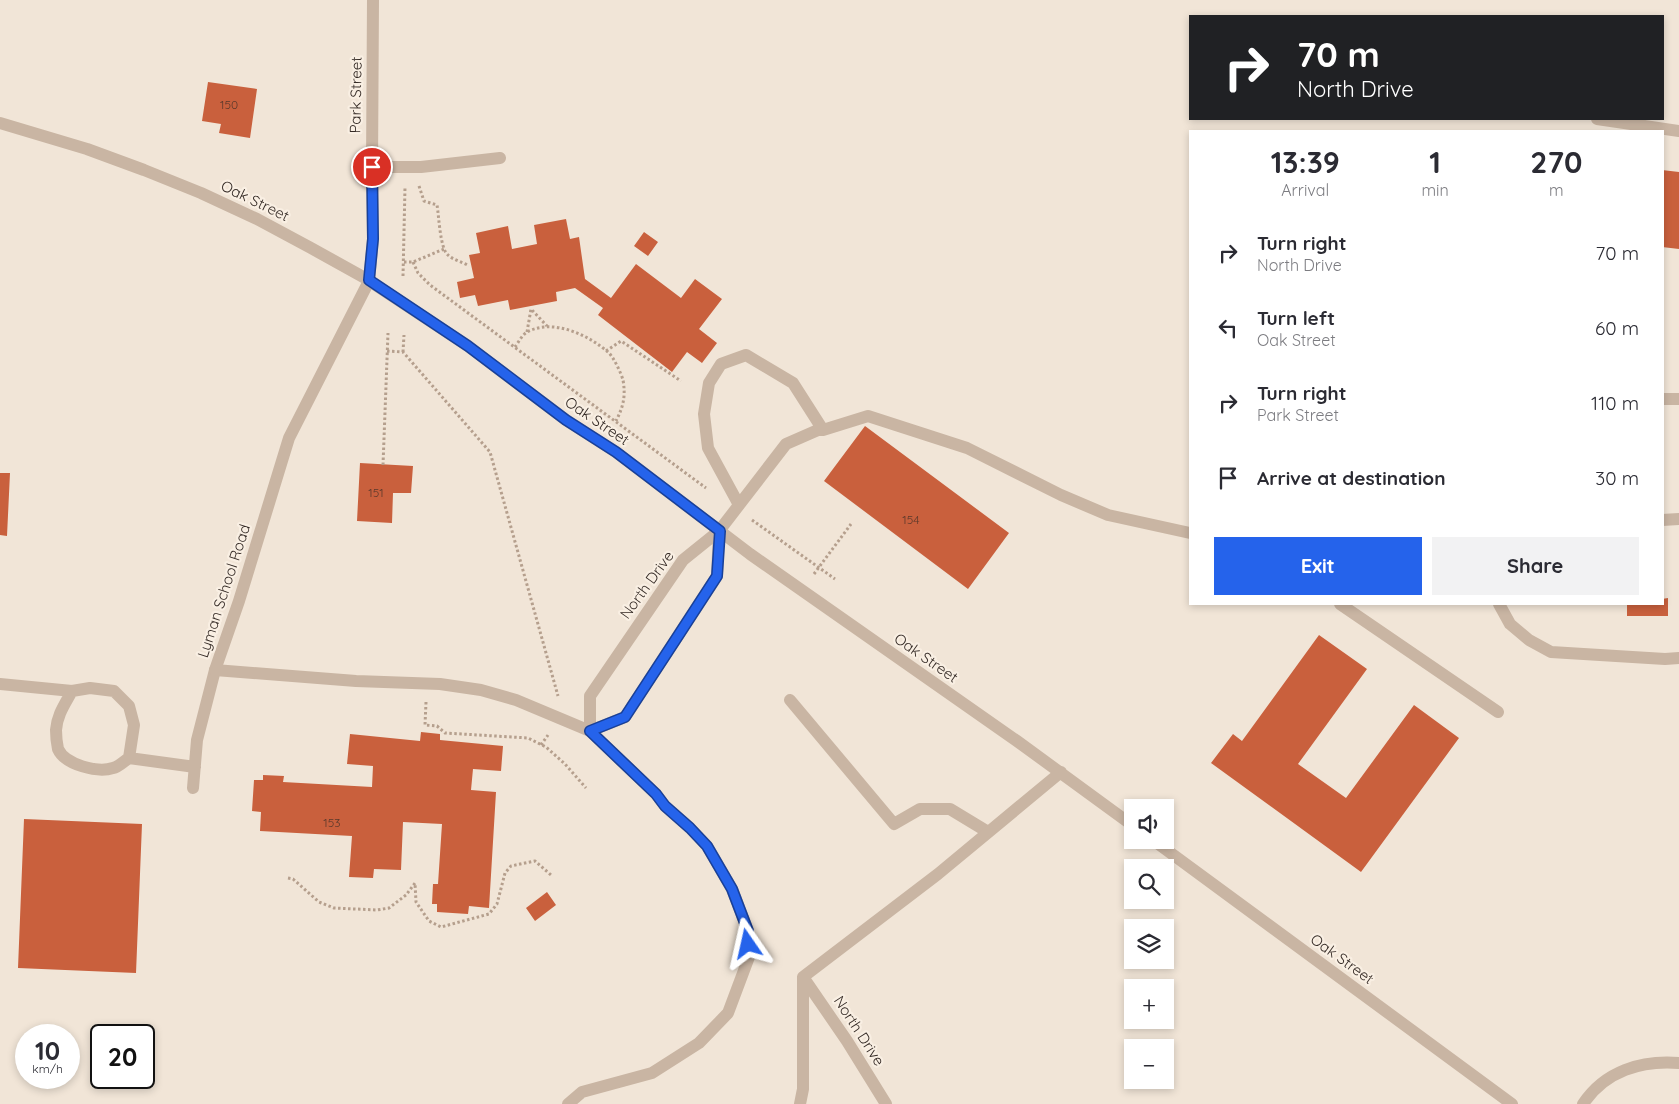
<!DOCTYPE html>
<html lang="en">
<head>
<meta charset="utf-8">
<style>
  body { margin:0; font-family:Quicksand,sans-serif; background:#f2f2f3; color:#2b2b33; height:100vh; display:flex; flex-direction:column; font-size:19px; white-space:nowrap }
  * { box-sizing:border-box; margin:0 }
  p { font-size:16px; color:#7c7c81 }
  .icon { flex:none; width:28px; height:28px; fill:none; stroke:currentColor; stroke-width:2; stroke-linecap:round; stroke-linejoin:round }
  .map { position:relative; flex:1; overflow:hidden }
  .drawer { position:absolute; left:1189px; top:130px; width:475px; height:475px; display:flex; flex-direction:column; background:#fff; border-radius:0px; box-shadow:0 2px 8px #0003 }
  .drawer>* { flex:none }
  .top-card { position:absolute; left:1189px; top:15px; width:475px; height:105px; border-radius:0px; box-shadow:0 2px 8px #0003; background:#202124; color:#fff; overflow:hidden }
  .buttons { position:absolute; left:1124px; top:799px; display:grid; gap:10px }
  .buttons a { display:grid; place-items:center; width:50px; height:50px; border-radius:0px; background:#fff; box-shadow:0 2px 8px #0003; font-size:25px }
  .speed { position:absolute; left:15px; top:1024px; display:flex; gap:10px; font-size:25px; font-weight:700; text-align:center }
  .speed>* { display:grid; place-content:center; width:65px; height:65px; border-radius:50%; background:#fff; box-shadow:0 2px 8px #0003; line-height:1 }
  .speed small { font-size:12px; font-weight:400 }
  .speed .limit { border:2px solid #111; border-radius:8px; background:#fff; color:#111 }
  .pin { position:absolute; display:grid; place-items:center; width:42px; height:42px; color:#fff; margin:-21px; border:2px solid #fff; border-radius:50%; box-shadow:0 1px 5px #0007 }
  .me { position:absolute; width:55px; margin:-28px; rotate:349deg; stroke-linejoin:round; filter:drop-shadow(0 0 4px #0008) }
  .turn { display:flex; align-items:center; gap:18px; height:105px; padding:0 25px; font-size:22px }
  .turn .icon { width:65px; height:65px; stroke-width:2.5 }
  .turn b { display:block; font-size:35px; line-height:42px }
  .eta { display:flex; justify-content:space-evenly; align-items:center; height:85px; text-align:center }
  .eta b { font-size:30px; font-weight:700; line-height:35px }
  .primary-button { display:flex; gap:10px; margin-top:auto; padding:10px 25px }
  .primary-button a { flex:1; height:58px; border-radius:0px; background:#2563eb; color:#fff; font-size:20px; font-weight:700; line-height:58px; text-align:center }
  .primary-button a+a { background:#f2f2f3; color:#2b2b33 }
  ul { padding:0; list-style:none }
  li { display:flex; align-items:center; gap:15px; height:75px; padding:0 25px }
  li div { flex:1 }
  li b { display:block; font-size:19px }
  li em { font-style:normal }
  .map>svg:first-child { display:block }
  .building { fill:#c9603d }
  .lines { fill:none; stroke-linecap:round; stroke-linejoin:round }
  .path { stroke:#b59f8d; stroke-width:3; stroke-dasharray:2.5 2.5; stroke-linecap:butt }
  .service { stroke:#c9b5a3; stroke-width:12 }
  .minor { stroke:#c9b5a3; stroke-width:12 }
  .route-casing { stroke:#184099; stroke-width:12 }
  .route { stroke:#2563eb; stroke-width:9 }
  .labels { text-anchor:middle; stroke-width:4.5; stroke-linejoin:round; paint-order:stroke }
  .number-label { font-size:12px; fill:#59382b }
  .street-label { font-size:15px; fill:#342a25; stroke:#f9efe3 }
</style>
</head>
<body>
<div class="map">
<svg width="1679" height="1104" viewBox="0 0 1679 1104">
  <rect width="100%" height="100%" fill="#f1e5d7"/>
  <path class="building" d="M 208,82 L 257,89 L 250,138 L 219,133 L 221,124 L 202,121 Z
    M 1662,170 L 1679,172 L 1679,249 L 1662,247 Z
    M 566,219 L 570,239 L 579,237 L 585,279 L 611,298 L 636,264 L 681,298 L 695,279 L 722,299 L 699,329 L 717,343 L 702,363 L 687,352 L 672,372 L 598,315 L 603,308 L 575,288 L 556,292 L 557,301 L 510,310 L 508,300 L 478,306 L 475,295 L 460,298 L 457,282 L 474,278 L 469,255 L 480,253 L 476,233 L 508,226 L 512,249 L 537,244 L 534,225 Z
    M 644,232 L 658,242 L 648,256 L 634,246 Z
    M 865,426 L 1009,533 L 968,589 L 824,481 Z
    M 360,463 L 413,466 L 411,493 L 393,493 L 392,523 L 357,521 Z
    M 0,473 L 10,473 L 7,536 L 0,535 Z
    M 1668,598 L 1668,616 L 1627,616 L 1627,604 L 1662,604 L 1662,599 Z
    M 1319,635 L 1367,669 L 1298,764 L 1346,798 L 1414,705 L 1459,738 L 1361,872 L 1211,763 L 1233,734 L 1242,741 Z
    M 421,732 L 440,734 L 440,740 L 503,746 L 501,771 L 473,769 L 471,790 L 496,792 L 489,908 L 469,906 L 468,914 L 437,912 L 437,904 L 432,904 L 433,884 L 438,884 L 442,824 L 403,822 L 401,870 L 374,869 L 373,878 L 349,877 L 352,836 L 260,831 L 261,812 L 252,811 L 254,780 L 263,780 L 263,775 L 284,776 L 283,782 L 372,787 L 373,766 L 347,764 L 350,734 L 420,741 Z
    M 24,819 L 142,824 L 136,973 L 18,968 Z
    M 547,892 L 556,905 L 535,921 L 526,908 Z"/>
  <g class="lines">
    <path class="path" d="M 419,186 L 424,201 L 437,205 C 439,216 440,249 448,255 C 453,260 463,262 469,266
      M 404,262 L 413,262 L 444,249
      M 413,262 L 418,273 L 430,285 L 706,488
      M 403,276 L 405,187
      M 527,332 L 531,309 L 547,326
      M 515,347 C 518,343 522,335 527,332 C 553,318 589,335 609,353 C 614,358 621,373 623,380 C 626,397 623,407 616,421
      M 387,351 L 403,352 L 490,452 L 558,696
      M 606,351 L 621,341 L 681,381
      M 403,352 L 404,335
      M 383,465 L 388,333
      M 752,520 L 835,579
      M 814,574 L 851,524
      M 426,702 L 425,725 L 437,726 L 445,733 L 528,738 L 546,747 L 565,764 L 586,788
      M 541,745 L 548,735
      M 288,878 L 293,879 L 319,902 L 334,908 L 377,910 L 389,908 L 406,895 L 415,883 L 416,902 L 429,921 L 441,927 L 489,914 L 497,904 L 505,873 L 511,866 L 535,861 L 551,875"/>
    <path class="service" d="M 1597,119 L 1679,131
      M 372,167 L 421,167 L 500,158
      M 1662,399 L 1679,399
      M 739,505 L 708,448 L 704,414 L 709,383 L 721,364 L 746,355 L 793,383 L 823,430
      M 1662,520 L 1679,519
      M 719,531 L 717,576 L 625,717 L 590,731 L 590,696 L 683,560 L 719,531 L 786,444 L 818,430 L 823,430 L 868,416 L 967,448 L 1061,495 L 1108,515 L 1190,533
      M 1340,604 L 1498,712
      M 1499,604 L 1510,624 L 1529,640 L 1551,652 L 1665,659 L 1679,658
      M 0,684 L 72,691
      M 90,688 L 114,691 L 129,706 L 134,725 L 129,758 C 124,761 119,767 113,768 C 98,773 65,765 58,749 C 57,744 56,735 56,730 C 57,715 65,704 72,691 Z
      M 790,700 L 894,824 L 920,809 L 950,809 L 988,832
      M 129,758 L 195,767
      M 193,788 L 197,740 L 215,670
      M 568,1104 L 582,1092 L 652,1073 L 699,1043 L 728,1013 L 749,957 L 748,931 L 732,889 L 707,846 L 690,828 L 665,806 L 656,794 L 590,731
      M 1583,1104 C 1605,1071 1641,1060 1679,1063"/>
    <path class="minor" d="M 373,0 L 372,167 L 373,239 L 369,281 L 289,438 L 239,601 L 215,670 L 356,681 L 440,684 L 481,690 L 516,700 L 590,731
      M 0,123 L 87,149 L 144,170 L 201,193 L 257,219 L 311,248 L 365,278 L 468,346 L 566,420 L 616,452 L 750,554 L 1017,741 L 1132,825
      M 1153,840 L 1512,1104
      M 803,977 L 938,874 L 1061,772
      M 803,977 L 847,1041 L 886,1104
      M 800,1104 L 803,1089 L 803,977"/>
  </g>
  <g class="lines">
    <defs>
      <path id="route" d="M 372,167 L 373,239 L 369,280 L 468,346 L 566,420 L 616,452 L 720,531 L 717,576 L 676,639 L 625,717 L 590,731 L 656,794 L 665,806 L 690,828 L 707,846 L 732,889 L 748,931 L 748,944"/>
    </defs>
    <use href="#route" class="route-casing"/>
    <use href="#route" class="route"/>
  </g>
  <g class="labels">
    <g class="number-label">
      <text x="229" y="109">150</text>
      <text x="376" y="497">151</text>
      <text x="911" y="524">154</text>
      <text x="332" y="827">153</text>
    </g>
    <g class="street-label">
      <text transform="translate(356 95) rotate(-89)" y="5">Park Street</text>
      <text transform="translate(255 201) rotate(26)" y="5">Oak Street</text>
      <text transform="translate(597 421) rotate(34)" y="5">Oak Street</text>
      <text transform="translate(647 585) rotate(-54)" y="5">North Drive</text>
      <text transform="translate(224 591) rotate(-72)" y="5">Lyman School Road</text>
      <text transform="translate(926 658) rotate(35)" y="5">Oak Street</text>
      <text transform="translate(1342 959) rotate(36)" y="5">Oak Street</text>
      <text transform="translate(859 1031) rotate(57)" y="5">North Drive</text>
    </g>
  </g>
</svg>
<div class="buttons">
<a><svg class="icon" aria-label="sound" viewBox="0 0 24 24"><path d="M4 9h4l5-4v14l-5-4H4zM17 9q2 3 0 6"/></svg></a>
<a><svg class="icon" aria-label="search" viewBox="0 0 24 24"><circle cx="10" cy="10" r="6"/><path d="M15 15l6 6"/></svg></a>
<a><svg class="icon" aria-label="layers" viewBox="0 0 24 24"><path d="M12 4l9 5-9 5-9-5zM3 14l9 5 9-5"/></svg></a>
<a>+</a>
<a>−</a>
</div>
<div class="speed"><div>10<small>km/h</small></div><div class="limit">20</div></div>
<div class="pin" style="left:372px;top:167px;background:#d93025"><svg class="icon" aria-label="arrive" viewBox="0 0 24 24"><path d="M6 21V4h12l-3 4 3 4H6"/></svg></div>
<svg class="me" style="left:748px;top:944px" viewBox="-20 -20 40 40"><path d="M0-17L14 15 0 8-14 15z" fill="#2563eb" stroke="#fff" stroke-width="4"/></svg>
<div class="top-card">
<div class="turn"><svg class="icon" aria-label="right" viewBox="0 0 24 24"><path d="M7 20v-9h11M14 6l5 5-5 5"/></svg><div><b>70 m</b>North Drive</div></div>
</div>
<section class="drawer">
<div class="eta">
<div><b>13:39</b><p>Arrival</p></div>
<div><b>1</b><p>min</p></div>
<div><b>270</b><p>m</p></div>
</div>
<ul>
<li><svg class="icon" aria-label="right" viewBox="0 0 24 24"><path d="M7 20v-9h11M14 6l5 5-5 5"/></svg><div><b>Turn right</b><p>North Drive</p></div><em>70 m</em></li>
<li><svg class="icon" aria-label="left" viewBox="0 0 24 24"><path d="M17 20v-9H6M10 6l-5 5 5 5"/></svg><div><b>Turn left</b><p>Oak Street</p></div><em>60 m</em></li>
<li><svg class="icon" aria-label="right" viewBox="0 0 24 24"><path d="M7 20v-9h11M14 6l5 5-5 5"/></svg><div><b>Turn right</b><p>Park Street</p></div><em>110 m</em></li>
<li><svg class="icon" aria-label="arrive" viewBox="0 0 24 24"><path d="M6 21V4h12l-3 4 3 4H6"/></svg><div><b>Arrive at destination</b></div><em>30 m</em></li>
</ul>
<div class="primary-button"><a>Exit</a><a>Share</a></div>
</section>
</div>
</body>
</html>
